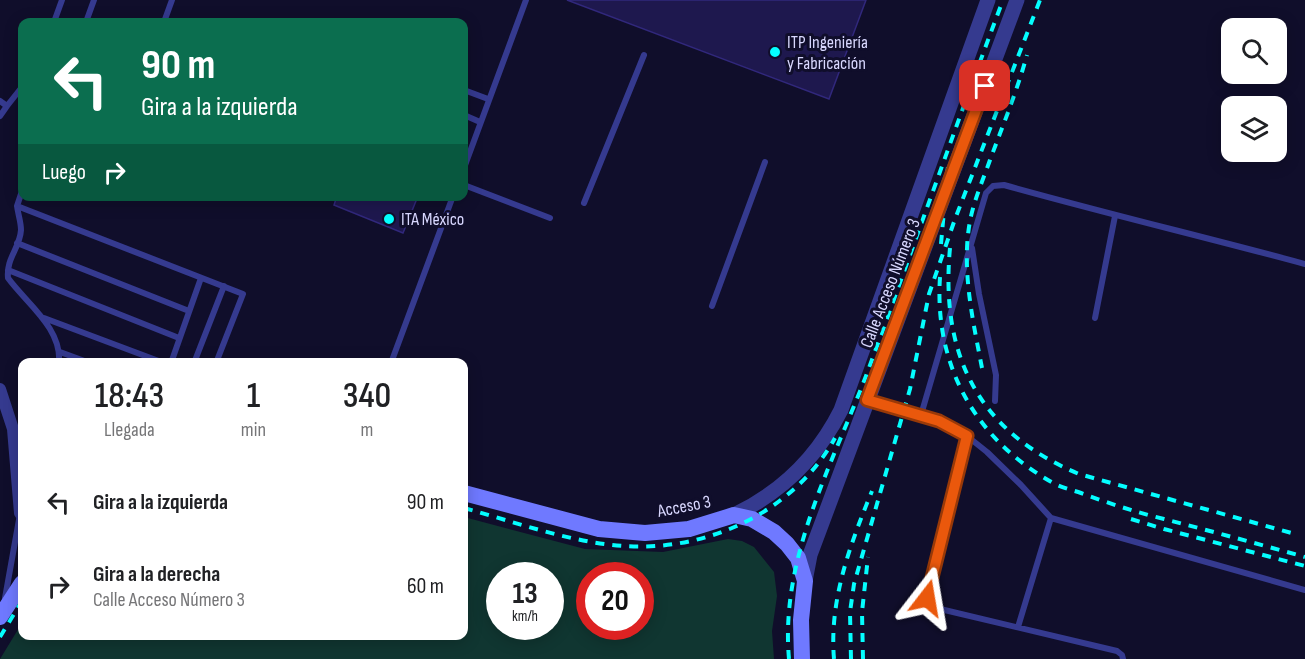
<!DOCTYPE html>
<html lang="es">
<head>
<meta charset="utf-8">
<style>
  body { margin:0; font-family:"Sofia Sans Condensed",sans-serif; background:#f2f2f2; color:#202124; height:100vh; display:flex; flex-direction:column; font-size:22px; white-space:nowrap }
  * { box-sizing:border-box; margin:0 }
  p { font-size:20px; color:#757577 }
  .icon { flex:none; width:33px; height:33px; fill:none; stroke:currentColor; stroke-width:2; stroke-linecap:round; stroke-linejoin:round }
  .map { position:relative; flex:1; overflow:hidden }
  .drawer { position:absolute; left:18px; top:358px; width:450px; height:282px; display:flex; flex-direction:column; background:#fff; border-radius:12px; box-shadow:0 3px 15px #0003 }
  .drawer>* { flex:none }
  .banner { position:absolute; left:18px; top:18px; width:450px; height:183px; border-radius:12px; box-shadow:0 3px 15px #0003; background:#0b6e4f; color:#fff; overflow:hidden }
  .fabs { position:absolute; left:1221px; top:18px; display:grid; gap:12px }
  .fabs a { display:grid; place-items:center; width:66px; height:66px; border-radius:12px; background:#fff; box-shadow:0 3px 15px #0003; font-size:30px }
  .speed { position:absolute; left:486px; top:562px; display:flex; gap:12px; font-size:30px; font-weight:700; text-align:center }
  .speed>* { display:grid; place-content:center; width:78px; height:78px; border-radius:50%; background:#fff; box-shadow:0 3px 15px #0003; line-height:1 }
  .speed small { font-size:15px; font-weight:400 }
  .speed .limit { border:9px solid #d22; background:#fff; color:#111 }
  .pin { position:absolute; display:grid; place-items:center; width:51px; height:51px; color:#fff; margin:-26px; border-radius:12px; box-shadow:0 3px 9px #0006 }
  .me { position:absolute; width:66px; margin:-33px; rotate:14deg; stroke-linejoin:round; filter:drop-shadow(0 0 4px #0008) }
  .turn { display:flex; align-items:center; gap:21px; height:126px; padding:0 24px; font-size:27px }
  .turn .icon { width:78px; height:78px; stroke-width:2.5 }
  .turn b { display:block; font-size:42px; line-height:51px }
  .then { display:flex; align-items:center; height:57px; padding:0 24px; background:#0003; gap:12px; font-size:22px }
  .eta { display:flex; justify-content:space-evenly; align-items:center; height:102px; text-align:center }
  .eta b { font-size:36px; font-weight:600; line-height:42px }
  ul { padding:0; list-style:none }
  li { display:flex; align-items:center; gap:18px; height:84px; padding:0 24px }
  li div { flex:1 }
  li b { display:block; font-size:22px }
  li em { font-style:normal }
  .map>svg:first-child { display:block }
  .green { fill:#103631; fill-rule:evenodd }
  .building { fill:#1e184e; stroke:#31287c; stroke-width:1.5 }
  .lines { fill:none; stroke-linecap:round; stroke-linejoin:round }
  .service { stroke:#353a8f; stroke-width:6 }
  .minor { stroke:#353a8f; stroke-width:12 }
  .tertiary { stroke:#353a8f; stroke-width:15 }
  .secondary { stroke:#6f79ff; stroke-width:16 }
  .rail { stroke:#04feff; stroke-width:4; stroke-dasharray:9 8; stroke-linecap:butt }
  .route-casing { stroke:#983908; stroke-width:15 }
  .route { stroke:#ea580c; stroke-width:10 }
  .poi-dot { fill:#04feff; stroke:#100e2b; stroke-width:2 }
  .labels { text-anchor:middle; stroke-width:6; stroke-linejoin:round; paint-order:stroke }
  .poi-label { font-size:18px; fill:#d9d8ff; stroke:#100e2b; text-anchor:start }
  .street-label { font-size:18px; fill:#d9d8ff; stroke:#100e2b }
</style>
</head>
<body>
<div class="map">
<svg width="1305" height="659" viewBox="0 0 1305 659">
  <rect width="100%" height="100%" fill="#100e2b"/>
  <path class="green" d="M 464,517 L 585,549 L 663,552 L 728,539 L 742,541 L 754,547 L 774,572 L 777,596 L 772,631 L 774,659 L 0,659 L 22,623 L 22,636 L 464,636 ZM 500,576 L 550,576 L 550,627 L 500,627 ZM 590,576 L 640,576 L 640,627 L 590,627 Z"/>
  <path class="building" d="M 567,0 L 866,0 L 829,99 Z
    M 337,196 L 418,196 L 403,233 L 334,205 Z"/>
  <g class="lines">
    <path class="service" d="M 54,22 L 62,0
      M 86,22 L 94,0
      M 164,22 L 172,0
      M 464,90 L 488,99
      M 0,101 L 7,106 L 22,87
      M 464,115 L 480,122
      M 0,116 L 7,106
      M 464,168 L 526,0
      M 464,185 L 550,218
      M 22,191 L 17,206 L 243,294 L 216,363
      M 584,203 L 644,55
      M 17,206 C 18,214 21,222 21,230 C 20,248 6,258 8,278 C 27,304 62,328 59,363
      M 17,243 L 189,311
      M 972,248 L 979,294 L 996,375 L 995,401
      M 8,270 L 179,338
      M 712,306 L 765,162
      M 44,318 L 164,363
      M 1095,318 L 1115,216
      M 60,352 L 90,363
      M 171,363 L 201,278
      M 194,363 L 224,286
      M 391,363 L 453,196
      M 867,400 L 940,421 L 967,436 L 987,452 L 1021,485 L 1051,518 L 1305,590
      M 921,415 L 986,193 L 993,186 L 1004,185 C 1104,213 1205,237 1305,264
      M 967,436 L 927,598 L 936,608 L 1117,651 L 1122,655 L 1123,659
      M 5,598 L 20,514
      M 1018,627 L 1051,518"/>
    <path class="minor" d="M 0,389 L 13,429 L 20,513 L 22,516"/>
    <path class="tertiary" d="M 734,515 C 782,492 817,458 841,410 L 988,0
      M 805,581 L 810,555 L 1017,0"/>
    <path class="secondary" d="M 464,493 L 599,529 L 645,533 L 689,529 L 734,515 L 752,519 L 774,532 L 787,544 L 798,558 L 805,581 L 801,620 L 802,659
      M 0,617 L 22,583"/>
    <path class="rail" d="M 941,244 L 948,166
      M 950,248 C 940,355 978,432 1079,474 L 1295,534
      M 940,277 C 934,366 976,441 1055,484 C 1063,488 1072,490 1081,493 C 1108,503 1135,512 1164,519 C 1211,531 1258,544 1305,557
      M 982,368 C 973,321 961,269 970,221 C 974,200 983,180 990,160 C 1003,125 1017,91 1027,55
      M 464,508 C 515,522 569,542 623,546 C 707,552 794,512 835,438
      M 1131,519 L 1164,529 L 1305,566
      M 0,637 L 22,601
      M 789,659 C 780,559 831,467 866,376 C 912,251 956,125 1003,0
      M 834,659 C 829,600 850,545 872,491
      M 851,659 L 850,612 L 854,584 L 910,389 L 929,294 L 955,219 L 1040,0
      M 863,659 L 862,612 L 868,557"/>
  </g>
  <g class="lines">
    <defs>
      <path id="route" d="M 927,598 L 967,436 L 939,421 L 867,400 L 985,86"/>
    </defs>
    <use href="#route" class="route-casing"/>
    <use href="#route" class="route"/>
  </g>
  <g class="poi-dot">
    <circle cx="775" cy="52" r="6"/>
    <circle cx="389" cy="219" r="6"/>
  </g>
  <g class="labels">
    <g class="poi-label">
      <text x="787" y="48">ITP Ingeniería<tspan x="787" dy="21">y Fabricación</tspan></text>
      <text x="401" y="225">ITA México</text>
    </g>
    <g class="street-label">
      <text transform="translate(890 283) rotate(-69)" y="6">Calle Acceso Número 3</text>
      <text transform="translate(684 506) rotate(-11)" y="6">Acceso 3</text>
    </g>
  </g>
</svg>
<div class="fabs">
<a><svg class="icon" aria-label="search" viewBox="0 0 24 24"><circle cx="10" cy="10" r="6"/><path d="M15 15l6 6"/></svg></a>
<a><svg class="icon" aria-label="layers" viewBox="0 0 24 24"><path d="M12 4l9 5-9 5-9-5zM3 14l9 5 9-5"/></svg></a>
</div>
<div class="speed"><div>13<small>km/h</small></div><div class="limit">20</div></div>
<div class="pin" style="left:985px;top:86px;background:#d93025"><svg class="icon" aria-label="arrive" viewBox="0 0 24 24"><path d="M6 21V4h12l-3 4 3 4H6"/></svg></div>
<svg class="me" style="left:927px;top:598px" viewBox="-20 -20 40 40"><path d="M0-17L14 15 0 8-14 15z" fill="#ea580c" stroke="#fff" stroke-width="4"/></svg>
<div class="banner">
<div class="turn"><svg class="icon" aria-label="left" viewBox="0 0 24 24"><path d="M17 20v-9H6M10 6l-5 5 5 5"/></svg><div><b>90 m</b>Gira a la izquierda</div></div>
<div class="then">Luego<svg class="icon" aria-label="right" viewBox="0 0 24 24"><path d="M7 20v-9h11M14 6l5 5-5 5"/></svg></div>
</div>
<section class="drawer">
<div class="eta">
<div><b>18:43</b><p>Llegada</p></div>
<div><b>1</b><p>min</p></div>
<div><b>340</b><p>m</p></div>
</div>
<ul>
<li><svg class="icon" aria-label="left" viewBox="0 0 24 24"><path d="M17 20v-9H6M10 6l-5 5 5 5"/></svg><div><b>Gira a la izquierda</b></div><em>90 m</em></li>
<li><svg class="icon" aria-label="right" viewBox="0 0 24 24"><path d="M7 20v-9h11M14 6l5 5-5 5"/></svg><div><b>Gira a la derecha</b><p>Calle Acceso Número 3</p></div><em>60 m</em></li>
</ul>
</section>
</div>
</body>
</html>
